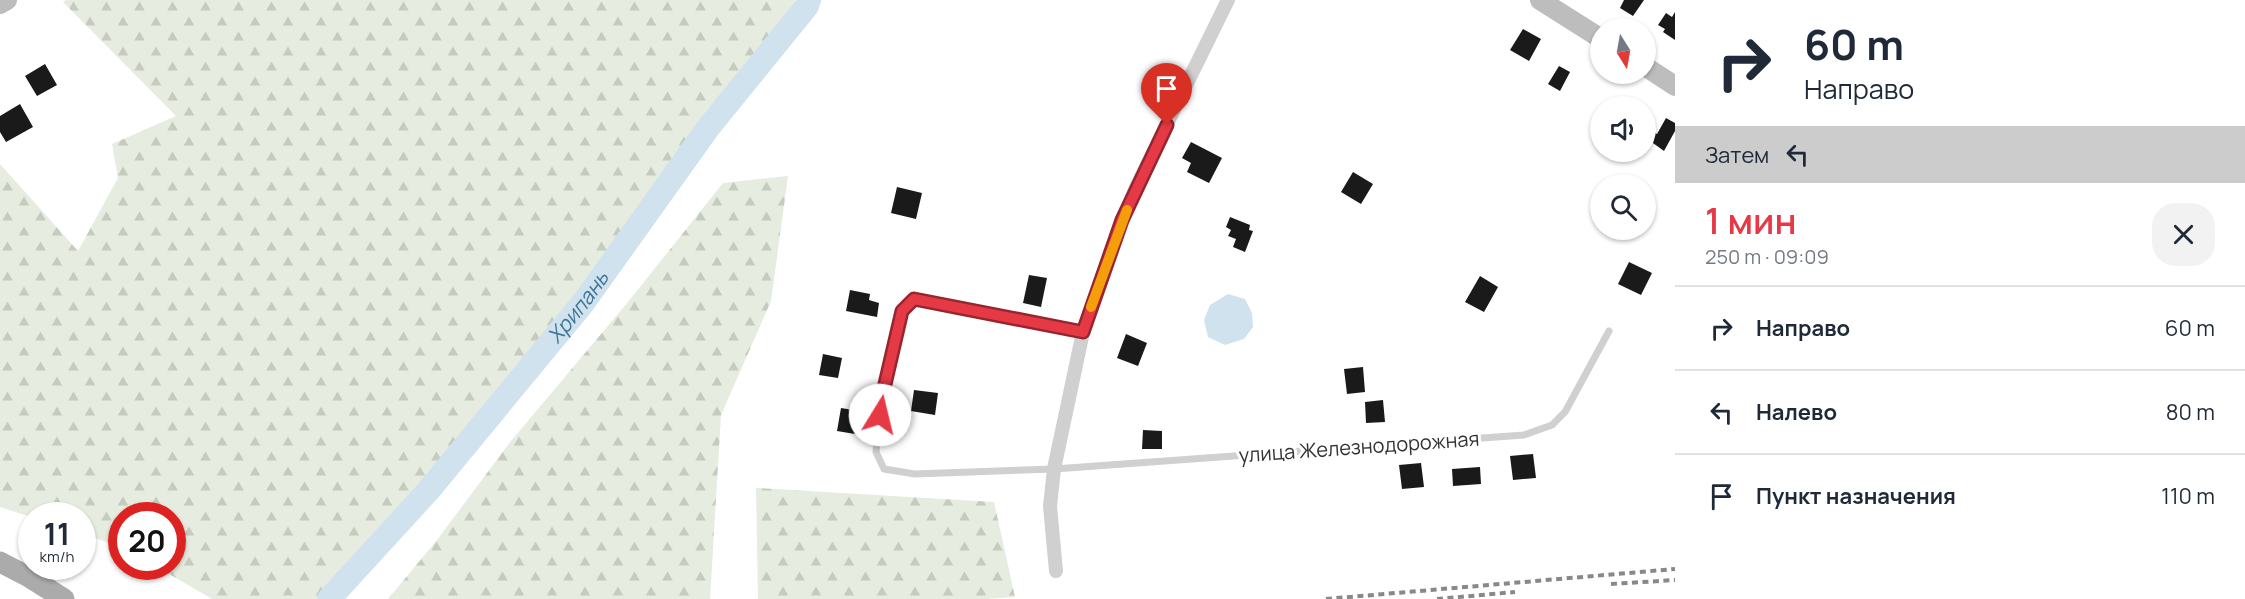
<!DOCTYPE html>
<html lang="ru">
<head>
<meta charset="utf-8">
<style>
  body { margin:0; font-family:Manrope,sans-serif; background:#f2f2f3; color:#1f2937; height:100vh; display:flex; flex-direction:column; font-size:22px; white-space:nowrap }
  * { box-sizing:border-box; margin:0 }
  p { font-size:20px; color:#747a83 }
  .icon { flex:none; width:33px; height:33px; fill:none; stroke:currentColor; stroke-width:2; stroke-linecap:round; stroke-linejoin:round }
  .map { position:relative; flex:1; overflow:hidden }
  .details { display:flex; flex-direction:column; background:#fff; width:570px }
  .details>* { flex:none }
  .banner { background:#fff; color:#1f2937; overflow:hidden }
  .needle { width:39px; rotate:169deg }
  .controls { position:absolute; left:1590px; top:18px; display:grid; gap:12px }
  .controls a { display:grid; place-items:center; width:66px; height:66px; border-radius:50%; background:#fff; box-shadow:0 2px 4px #0004; font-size:30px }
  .speed { position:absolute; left:18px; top:502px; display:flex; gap:12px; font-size:30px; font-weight:700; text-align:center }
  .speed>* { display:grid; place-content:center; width:78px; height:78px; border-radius:50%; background:#fff; box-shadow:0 2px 4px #0004; line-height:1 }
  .speed small { font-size:15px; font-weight:400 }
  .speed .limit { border:9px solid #d22; background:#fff; color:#111 }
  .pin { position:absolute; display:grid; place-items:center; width:51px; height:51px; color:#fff; margin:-62px -26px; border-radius:50% 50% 50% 0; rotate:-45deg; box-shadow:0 0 6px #0007 }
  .pin .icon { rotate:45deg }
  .me { position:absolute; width:66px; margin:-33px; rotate:9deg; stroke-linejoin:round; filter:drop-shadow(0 0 4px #0008) }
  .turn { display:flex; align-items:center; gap:21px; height:126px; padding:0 30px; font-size:27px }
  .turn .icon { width:78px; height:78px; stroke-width:2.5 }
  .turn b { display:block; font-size:42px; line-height:51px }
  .then { display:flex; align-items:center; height:57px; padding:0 30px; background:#0003; gap:12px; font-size:22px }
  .round { display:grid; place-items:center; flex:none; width:63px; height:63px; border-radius:24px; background:#f2f2f3 }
  .headline { display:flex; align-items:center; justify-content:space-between; height:102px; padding:0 30px }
  h1 { font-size:36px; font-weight:600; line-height:45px; color:#e63946 }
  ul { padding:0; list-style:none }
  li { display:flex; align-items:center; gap:18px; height:84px; padding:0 30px; border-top:2px solid #e0e1e3 }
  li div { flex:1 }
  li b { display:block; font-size:22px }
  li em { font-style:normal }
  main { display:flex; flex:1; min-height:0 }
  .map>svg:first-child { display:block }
  .forest { fill:url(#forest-firs) }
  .water { fill:#cfe2ee }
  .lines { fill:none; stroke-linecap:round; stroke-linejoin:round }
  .river { stroke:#cfe2ee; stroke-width:24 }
  .building { fill:#1a1a1a }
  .lane { stroke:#d0d0d0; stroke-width:7 }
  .street { stroke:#d0d0d0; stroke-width:14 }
  .secondary { stroke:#bdbdbd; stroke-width:20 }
  .primary { stroke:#ababab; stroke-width:21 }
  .rail { stroke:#888; stroke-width:4; stroke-dasharray:6 4.5; stroke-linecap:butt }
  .route-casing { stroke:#96252e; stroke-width:15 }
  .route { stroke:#e63946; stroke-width:10 }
  .slow { stroke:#f59e0b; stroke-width:10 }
  .labels { text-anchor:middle; stroke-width:6; stroke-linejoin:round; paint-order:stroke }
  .street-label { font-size:20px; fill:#333; stroke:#fff }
  .water-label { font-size:21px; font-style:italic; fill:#3f7597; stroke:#fff }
</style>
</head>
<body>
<main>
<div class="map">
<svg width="1675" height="599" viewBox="0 0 1675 599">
  <defs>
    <pattern id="forest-firs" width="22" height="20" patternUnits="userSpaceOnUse" patternTransform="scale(1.5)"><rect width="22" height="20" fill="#e6ecdf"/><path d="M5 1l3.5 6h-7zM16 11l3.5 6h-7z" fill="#c6cbc0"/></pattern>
  </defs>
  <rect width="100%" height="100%" fill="#fff"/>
  <path class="forest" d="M 66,0 L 795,0 L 807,6 L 708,128 L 583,303 L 428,491 L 329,599 L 212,599 L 157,567 L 172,567 L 172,516 L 122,516 L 121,547 L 83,534 L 82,516 L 31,517 L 0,507 L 0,164 L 78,251 L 118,178 L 112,144 L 176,116 L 63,2 Z
    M 788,176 L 771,301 L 721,415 L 710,599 L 388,599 L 437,540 L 511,441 L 628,302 L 723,183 Z
    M 756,488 L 994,502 L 1015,597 L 986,599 L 758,599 Z"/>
  <path class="water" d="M 1228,294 L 1245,299 L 1252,313 L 1253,327 L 1244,339 L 1225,345 L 1208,337 L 1204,320 L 1210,305 Z"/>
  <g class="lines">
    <path class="river" id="s1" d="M 329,599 L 428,491 L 583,303 L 708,128 L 807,6 L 809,0"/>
  </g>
  <path class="building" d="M 1624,0 L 1644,0 L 1633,16 L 1620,8 Z
    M 1675,12 L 1675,40 L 1663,32 L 1665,29 L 1658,25 L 1666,13 L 1672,17 Z
    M 1523,29 L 1541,39 L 1529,61 L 1510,50 Z
    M 45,64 L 57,85 L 37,96 L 25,76 Z
    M 1559,66 L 1570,72 L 1560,91 L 1548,84 Z
    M 20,104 L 33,127 L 6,142 L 0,132 L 0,116 Z
    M 1666,118 L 1675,123 L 1675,131 L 1664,151 L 1646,138 L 1650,131 L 1657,134 Z
    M 1191,142 L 1222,158 L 1209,183 L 1187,172 L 1191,163 L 1182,158 Z
    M 1353,172 L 1373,184 L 1361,204 L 1341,192 Z
    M 897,187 L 922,193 L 916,219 L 891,213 Z
    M 1230,217 L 1250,225 L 1249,230 L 1253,231 L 1245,252 L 1233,247 L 1236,239 L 1228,236 L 1231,230 L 1226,227 Z
    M 1629,262 L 1652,273 L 1641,295 L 1618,284 Z
    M 1029,275 L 1047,278 L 1041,307 L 1023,303 Z
    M 1480,276 L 1498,287 L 1484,312 L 1465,302 Z
    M 850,290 L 870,294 L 869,300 L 879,303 L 877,317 L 846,311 Z
    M 1126,334 L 1147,343 L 1138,366 L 1117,358 Z
    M 823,354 L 842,358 L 838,378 L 819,375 Z
    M 1363,367 L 1365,392 L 1347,394 L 1344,369 Z
    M 914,390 L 938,393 L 935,415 L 911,411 Z
    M 1383,400 L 1385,422 L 1366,423 L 1365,402 Z
    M 841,408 L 865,412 L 861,435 L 837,431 Z
    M 1143,430 L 1162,431 L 1162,449 L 1142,449 Z
    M 1533,454 L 1536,478 L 1513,480 L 1510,456 Z
    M 1421,463 L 1424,487 L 1402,489 L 1399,465 Z
    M 1480,467 L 1481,484 L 1453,486 L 1452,469 Z"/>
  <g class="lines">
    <path class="lane" d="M 1083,332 L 914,299 L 902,311 L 882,397 L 876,452 L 884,469 L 915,474 L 1054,469 L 1524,435 L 1552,425 L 1565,412 L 1609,331"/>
    <path class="street" d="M 1056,571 L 1050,506 L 1054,469 L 1083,332 L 1123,220 L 1136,187 L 1228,0"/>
    <path class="secondary" d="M 1540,0 L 1600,38
      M 0,4 L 7,0
      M 1646,67 L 1675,86"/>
    <path class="primary" d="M 0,562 L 29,577 L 64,599"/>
    <path class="rail" d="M 1611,584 L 1675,580
      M 1326,599 L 1675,569
      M 1437,599 L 1515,592"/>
  </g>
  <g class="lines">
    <defs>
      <path id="route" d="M 880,415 L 882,397 L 902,311 L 914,299 L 1083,332 L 1122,220 L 1167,125"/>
    </defs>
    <use href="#route" class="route-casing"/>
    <use href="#route" class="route"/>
    <path class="slow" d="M 1091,307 L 1127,210"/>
  </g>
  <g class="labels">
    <g class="street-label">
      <text transform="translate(1359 447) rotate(-4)" y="7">улица Железнодорожная</text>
    </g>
    <g class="water-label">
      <text dy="7" stroke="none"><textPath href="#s1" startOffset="384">Хрипань</textPath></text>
    </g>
  </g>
</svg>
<div class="controls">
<a><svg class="needle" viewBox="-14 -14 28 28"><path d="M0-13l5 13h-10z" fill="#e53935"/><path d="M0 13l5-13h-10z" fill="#747a83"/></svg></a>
<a><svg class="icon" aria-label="sound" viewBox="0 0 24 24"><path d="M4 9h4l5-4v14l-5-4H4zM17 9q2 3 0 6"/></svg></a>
<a><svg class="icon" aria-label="search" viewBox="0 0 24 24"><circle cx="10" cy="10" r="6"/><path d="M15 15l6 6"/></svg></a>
</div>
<div class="speed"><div>11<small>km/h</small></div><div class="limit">20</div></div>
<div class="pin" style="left:1167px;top:125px;background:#d93025"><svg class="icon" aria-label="arrive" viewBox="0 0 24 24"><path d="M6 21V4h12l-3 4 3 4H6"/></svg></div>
<svg class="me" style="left:880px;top:415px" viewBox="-20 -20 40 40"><circle r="19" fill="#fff"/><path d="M0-13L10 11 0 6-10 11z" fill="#e63946"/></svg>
</div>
<section class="details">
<div class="banner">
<div class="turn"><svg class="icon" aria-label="right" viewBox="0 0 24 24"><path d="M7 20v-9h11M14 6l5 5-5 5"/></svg><div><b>60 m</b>Направо</div></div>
<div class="then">Затем<svg class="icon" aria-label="left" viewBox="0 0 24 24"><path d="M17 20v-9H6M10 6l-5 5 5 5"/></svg></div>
</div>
<div class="headline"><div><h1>1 мин</h1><p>250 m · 09:09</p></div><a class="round"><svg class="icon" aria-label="close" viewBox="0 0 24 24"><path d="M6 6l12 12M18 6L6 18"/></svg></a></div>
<ul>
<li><svg class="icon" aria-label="right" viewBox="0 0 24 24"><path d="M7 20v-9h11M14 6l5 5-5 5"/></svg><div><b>Направо</b></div><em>60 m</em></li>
<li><svg class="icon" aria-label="left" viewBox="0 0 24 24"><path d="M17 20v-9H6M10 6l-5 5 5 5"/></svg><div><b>Налево</b></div><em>80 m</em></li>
<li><svg class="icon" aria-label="arrive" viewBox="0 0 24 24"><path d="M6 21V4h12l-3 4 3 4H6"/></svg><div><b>Пункт назначения</b></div><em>110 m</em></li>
</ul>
</section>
</main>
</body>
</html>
